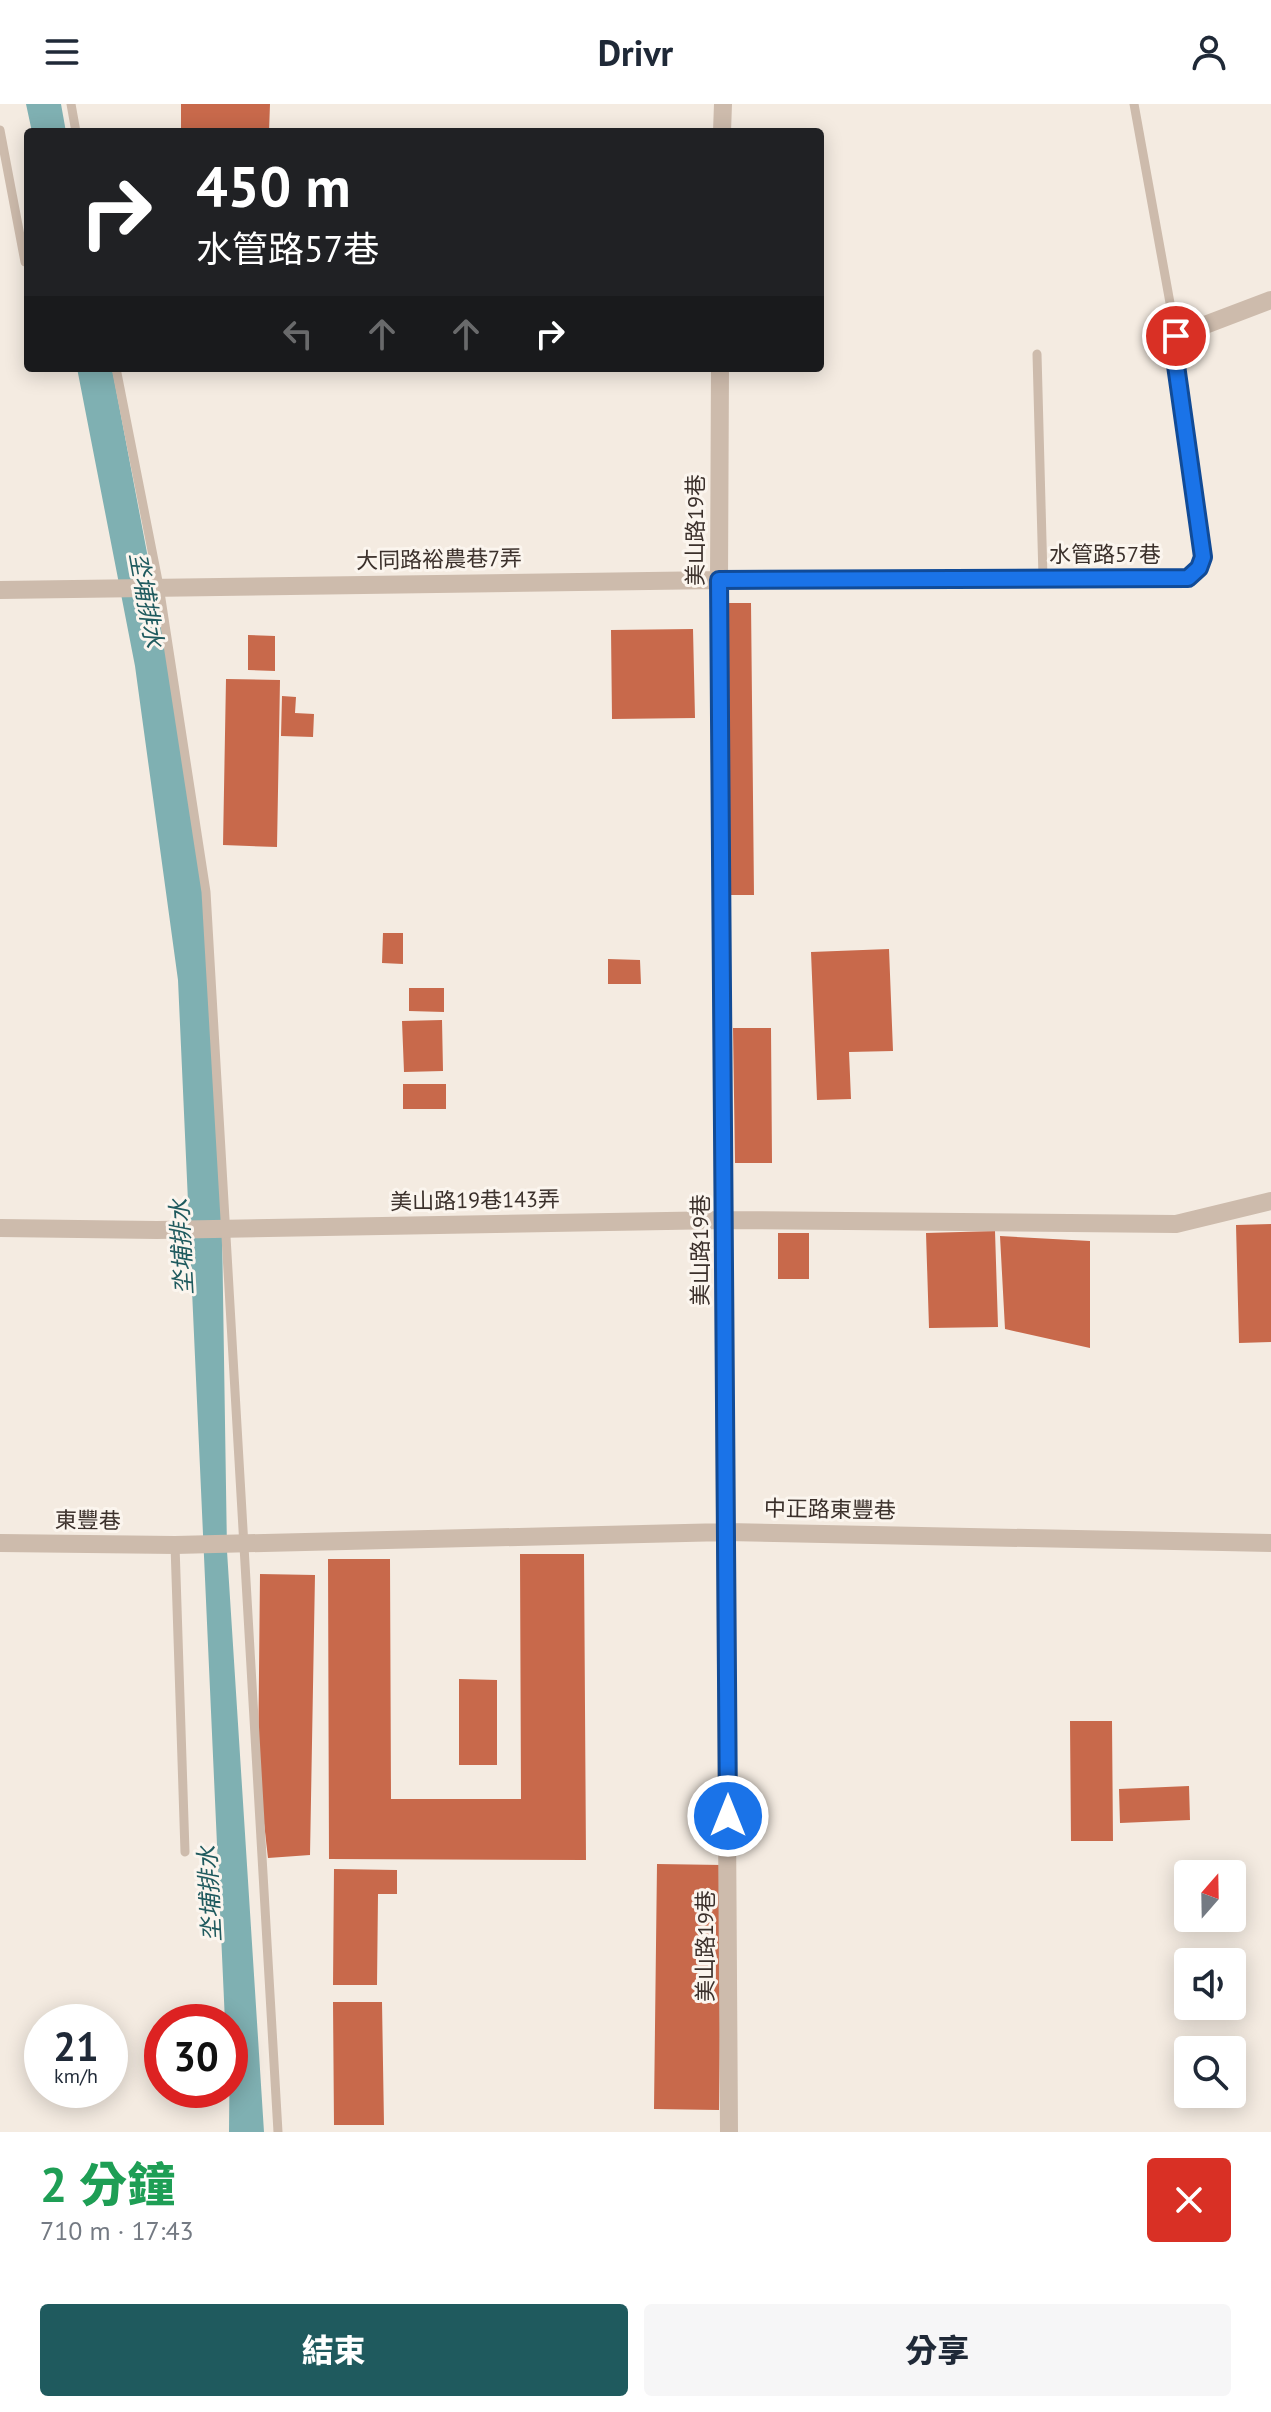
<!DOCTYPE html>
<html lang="zh-TW">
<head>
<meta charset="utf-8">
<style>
  body { margin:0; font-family:"PT Sans","Noto Sans TC",sans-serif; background:#f6f6f7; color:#1f2937; height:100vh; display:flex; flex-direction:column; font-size:30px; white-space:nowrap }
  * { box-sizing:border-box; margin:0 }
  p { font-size:26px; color:#747a83 }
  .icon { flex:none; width:44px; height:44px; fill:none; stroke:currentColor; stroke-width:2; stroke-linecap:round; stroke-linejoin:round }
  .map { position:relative; height:2028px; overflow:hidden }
  .sheet { display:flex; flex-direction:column; background:#fff; flex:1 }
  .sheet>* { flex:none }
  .banner { position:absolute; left:24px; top:24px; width:800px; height:244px; border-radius:8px; box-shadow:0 4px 20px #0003; background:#202124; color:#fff; overflow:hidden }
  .needle { width:52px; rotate:20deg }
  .tools { position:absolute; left:1174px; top:1756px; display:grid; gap:16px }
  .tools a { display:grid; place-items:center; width:72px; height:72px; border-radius:8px; background:#fff; box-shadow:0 4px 20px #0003; font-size:40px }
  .speed { position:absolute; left:24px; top:1900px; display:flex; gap:16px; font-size:40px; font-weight:700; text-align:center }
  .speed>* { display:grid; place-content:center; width:104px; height:104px; border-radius:50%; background:#fff; box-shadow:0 4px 20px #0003; line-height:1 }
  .speed small { font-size:20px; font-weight:400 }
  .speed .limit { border:12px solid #d22; background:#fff; color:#111 }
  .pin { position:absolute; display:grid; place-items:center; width:68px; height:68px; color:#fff; margin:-34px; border:4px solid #fff; border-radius:50%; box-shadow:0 2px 8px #0007 }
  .me { position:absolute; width:88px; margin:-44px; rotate:0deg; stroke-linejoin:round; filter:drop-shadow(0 0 6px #0008) }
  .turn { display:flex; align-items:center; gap:28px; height:168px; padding:0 40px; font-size:36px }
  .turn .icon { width:104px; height:104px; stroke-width:2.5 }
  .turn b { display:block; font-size:56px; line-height:68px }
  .lanes { display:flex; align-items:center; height:76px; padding:0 40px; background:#0003; justify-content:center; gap:40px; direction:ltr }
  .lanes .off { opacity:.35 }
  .round { display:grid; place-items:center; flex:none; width:84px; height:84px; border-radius:8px; background:#f6f6f7 }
  .overview { display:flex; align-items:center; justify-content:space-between; height:136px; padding:0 40px }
  h1 { font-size:48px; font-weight:800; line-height:60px; color:#1e9e55 }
  .action { display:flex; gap:16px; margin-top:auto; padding:16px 40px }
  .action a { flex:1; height:92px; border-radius:8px; background:#1f5a5e; color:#fff; font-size:32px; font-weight:800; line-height:92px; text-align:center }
  .action a+a { background:#f6f6f7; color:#1f2937 }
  header { display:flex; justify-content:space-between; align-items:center; height:104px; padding:0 40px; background:#fff; font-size:36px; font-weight:800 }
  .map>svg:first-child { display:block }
  .water { fill:#7fb0b2 }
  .building { fill:#c8694b }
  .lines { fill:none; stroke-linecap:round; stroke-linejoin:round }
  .lane { stroke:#cdbbac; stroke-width:9 }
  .street { stroke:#cdbbac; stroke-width:18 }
  .route-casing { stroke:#114b97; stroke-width:20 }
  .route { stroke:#1a73e8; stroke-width:14 }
  .labels { text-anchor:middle; stroke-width:6; stroke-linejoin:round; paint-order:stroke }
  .street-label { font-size:22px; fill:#3b302b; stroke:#fbf5ee }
  .water-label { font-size:24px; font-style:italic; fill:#1f5a5e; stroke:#fbf5ee }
</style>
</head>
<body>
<header><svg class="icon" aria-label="menu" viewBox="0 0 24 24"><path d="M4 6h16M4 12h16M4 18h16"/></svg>Drivr<svg class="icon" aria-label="person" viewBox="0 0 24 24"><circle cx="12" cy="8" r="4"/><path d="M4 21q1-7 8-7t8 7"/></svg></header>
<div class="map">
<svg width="1271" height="2028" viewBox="0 0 1271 2028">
  <rect width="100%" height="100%" fill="#f4ebe1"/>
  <path class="water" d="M 26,0 L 61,0 L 66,28 L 32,28 Z
    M 77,264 L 112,264 L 198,718 L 221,1061 L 227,1447 L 264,2028 L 229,2028 L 230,1918 L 225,1918 L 178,876 L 135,562 Z"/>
  <path class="building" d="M 181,0 L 270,0 L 269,28 L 181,28 Z
    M 725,499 L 751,499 L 754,791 L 727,791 Z
    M 693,525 L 695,614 L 612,615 L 611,526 Z
    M 248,531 L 275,532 L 275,567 L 248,566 Z
    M 226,575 L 280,576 L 277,743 L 223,741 Z
    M 282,592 L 296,593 L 295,609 L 314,610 L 313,633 L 281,632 Z
    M 383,829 L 403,829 L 403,860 L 382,859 Z
    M 889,845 L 893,947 L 849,948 L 851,995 L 817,996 L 811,848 Z
    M 608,855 L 640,856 L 641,880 L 608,880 Z
    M 409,884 L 444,884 L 444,908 L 409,907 Z
    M 442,916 L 443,967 L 404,968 L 402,917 Z
    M 733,924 L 771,924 L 772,1059 L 735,1059 Z
    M 403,980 L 446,980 L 446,1005 L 403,1005 Z
    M 1271,1120 L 1271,1238 L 1239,1239 L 1236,1121 Z
    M 995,1127 L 998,1223 L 929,1224 L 926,1129 Z
    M 778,1129 L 809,1129 L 809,1175 L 778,1175 Z
    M 1000,1132 L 1090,1137 L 1090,1244 L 1005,1225 Z
    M 520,1450 L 584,1450 L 586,1756 L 329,1755 L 328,1455 L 390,1455 L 391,1695 L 521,1695 Z
    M 260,1470 L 315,1471 L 310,1751 L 268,1754 L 258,1667 Z
    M 459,1575 L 497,1576 L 497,1661 L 459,1661 Z
    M 1070,1617 L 1112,1617 L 1113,1737 L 1071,1737 Z
    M 1189,1682 L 1190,1716 L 1120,1719 L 1119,1685 Z
    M 657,1760 L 722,1761 L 719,2006 L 654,2005 Z
    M 334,1765 L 397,1766 L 397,1790 L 378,1790 L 377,1881 L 333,1881 Z
    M 333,1898 L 382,1898 L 384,2021 L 334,2021 Z"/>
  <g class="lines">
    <path class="lane" d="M 71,0 L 76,28
      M 1134,0 L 1176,232
      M 0,26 L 25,158
      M 1037,250 L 1043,474
      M 116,264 L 159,482 L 206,788 L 278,2028
      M 175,1441 L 185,1748"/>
    <path class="street" d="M 722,28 L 723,0
      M 720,264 L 719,476 L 729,2028
      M 0,486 L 719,476 L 1188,474 L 1199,464 L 1203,453 L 1173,240 L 1176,232 L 1271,196
      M 0,1124 L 157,1126 L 724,1116 L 1176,1120 L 1271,1097
      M 0,1439 L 175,1441 L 727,1428 L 1271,1439"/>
  </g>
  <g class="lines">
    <defs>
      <path id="route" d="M 728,1712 L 719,476 L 1188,474 L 1199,464 L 1203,453 L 1173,240 L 1176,232"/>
    </defs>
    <use href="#route" class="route-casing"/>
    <use href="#route" class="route"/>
  </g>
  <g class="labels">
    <g class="street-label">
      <text transform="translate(695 426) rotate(-90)" y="8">美山路19巷</text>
      <text x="1105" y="458">水管路57巷</text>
      <text transform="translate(439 455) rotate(-1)" y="8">大同路裕農巷7弄</text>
      <text transform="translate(475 1096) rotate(-1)" y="8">美山路19巷143弄</text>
      <text transform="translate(700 1146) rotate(-90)" y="8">美山路19巷</text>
      <text transform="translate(830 1405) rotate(1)" y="8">中正路東豐巷</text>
      <text transform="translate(88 1416) rotate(1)" y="8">東豐巷</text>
      <text transform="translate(705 1842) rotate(-90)" y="8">美山路19巷</text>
    </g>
    <g class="water-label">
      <text transform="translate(146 496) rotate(80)" y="8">坔埔排水</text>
      <text transform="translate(182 1143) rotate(-93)" y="8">坔埔排水</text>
      <text transform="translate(210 1790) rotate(-93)" y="8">坔埔排水</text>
    </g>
  </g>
</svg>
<div class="tools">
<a><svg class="needle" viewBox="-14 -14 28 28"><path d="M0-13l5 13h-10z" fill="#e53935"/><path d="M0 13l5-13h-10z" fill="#747a83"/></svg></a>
<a><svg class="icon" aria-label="sound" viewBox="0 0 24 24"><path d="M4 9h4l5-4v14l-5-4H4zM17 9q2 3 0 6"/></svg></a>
<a><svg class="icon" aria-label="search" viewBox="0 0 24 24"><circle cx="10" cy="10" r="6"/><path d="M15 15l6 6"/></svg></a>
</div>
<div class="speed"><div>21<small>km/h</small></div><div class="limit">30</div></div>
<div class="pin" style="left:1176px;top:232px;background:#d93025"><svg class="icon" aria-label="arrive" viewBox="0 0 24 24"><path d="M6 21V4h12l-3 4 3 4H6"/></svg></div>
<svg class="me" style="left:728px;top:1712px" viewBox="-20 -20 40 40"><circle r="17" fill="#1a73e8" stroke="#fff" stroke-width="3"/><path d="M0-11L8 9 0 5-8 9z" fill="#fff"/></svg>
<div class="banner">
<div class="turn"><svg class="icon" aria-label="right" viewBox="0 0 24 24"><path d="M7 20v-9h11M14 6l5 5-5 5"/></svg><div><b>450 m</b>水管路57巷</div></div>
<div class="lanes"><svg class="icon off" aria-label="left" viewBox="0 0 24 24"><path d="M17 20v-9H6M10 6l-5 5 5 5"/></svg><svg class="icon off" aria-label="ahead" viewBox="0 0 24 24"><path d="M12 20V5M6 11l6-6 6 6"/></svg><svg class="icon off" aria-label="ahead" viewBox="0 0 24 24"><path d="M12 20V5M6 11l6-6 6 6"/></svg><svg class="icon" aria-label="right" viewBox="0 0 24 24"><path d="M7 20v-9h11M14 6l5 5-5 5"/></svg></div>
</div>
</div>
<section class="sheet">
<div class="overview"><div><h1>2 分鐘</h1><p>710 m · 17:43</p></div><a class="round" style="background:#d93025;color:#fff"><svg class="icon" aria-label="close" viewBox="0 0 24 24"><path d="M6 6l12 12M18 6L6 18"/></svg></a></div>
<div class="action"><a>結束</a><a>分享</a></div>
</section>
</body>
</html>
